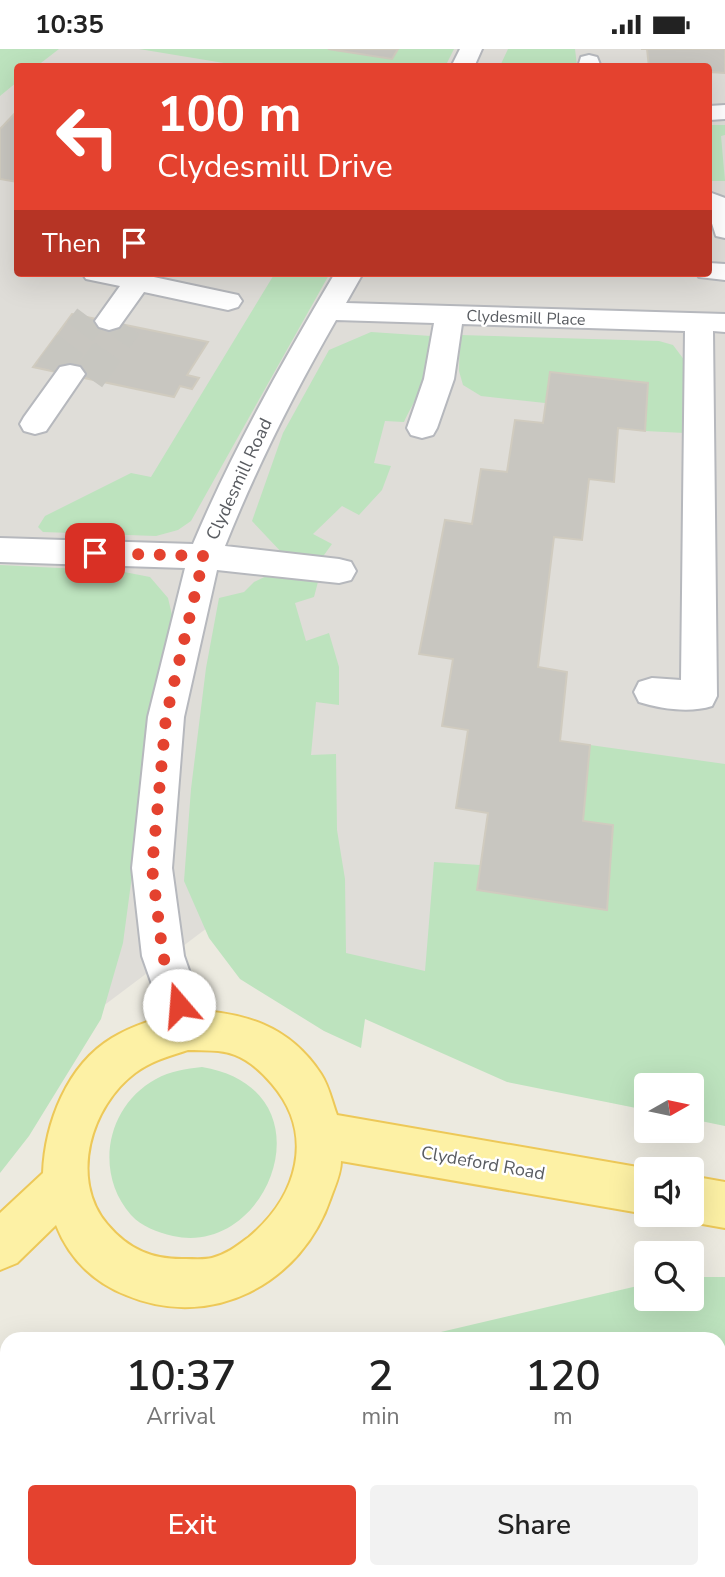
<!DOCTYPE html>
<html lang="en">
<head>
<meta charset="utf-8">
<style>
  body { margin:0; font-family:"Nunito Sans",sans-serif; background:#f2f2f2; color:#222; height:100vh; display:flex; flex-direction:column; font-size:26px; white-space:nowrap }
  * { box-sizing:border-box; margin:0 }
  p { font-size:23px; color:#767676 }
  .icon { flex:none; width:38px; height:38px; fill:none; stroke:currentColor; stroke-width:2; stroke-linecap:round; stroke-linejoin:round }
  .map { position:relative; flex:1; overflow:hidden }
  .panel { position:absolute; left:0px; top:1283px; width:726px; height:247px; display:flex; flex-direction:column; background:#fff; border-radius:21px 21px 0 0; box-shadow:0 7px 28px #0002 }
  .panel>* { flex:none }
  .top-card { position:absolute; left:14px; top:14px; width:698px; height:214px; border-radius:7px; box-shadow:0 7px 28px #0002; background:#e4422f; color:#fff; overflow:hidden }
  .needle { width:46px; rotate:81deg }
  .controls { position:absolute; left:634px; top:1024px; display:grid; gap:14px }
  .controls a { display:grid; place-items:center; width:70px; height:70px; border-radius:7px; background:#fff; box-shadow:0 7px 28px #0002; font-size:35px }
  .pin { position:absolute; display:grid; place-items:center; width:60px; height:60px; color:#fff; margin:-30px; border-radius:14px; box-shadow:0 4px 10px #0006 }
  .me { position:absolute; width:77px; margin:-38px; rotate:342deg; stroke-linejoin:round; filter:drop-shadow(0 0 5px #0008) }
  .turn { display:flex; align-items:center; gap:24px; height:147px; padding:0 28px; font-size:32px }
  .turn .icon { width:91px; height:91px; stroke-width:2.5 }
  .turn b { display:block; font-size:49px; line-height:60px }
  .then { display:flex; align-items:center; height:66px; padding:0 28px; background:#0003; gap:14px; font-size:26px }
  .eta { display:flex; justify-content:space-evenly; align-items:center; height:119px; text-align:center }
  .eta b { font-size:42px; font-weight:600; line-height:49px }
  .button { display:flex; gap:14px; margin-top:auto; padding:14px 28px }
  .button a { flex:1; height:80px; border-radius:7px; background:#e4422f; color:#fff; font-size:28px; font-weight:600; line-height:80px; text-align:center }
  .button a+a { background:#f2f2f2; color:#222 }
  .status { display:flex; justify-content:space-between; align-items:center; height:49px; padding:0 35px; background:#fff; direction:ltr }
  .status svg { height:19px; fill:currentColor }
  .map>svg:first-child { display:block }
  .industrial { fill:#dfddd8; fill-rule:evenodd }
  .green { fill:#bde3be }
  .water { fill:#a0d1fc }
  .building { fill:#c8c6c0; stroke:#d0cbbf; stroke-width:2 }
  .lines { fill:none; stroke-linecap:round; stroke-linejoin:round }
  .minor-tunnel { stroke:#c7c6c0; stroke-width:32; stroke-dasharray:32 16; stroke-linecap:butt }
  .minor-casing { stroke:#b6b8bd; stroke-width:4 }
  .major-casing { stroke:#edc858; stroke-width:4 }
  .minor { fill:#fff; fill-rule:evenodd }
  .major { fill:#fdf1a5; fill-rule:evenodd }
  .route { stroke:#e4422f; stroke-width:12; stroke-dasharray:0 21.6 }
  .labels { text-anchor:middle; stroke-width:5; stroke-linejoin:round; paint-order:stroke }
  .far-street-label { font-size:16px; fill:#595c61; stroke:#fff }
  .street-label { font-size:18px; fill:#595c61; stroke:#fff }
</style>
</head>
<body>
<div class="status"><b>10:35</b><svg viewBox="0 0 49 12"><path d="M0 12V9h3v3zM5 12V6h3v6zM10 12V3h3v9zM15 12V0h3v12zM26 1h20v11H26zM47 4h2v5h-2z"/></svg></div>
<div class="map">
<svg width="725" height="1528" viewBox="0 0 725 1528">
  <rect width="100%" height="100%" fill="#eceae0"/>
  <path class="industrial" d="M 0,0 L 725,0 L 725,987 L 207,879 L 22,1018 L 0,1040 ZM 18,18 L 709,18 L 709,224 L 18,224 Z"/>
  <path class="green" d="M 0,0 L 59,0 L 37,17 L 18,18 L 17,33 L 0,47 Z
    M 139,0 L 328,0 L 392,10 L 398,0 L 454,0 L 445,18 L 242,17 Z
    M 508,0 L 575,0 L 577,17 L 500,17 Z
    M 709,76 L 725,76 L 725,86 L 721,87 L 725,132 L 709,132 Z
    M 275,224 L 330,224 L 191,472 L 178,481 L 156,487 L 43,483 L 38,478 L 45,467 L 131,424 L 151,428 Z
    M 371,283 L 431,287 C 442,309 414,351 404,373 L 385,372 L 374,414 L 391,417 L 382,441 L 359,466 L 342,457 L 313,485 L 332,495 L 319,513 L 284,506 L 252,472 L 283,384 L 329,301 Z
    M 460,286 L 659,292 L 673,296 L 685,312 L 685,384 L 645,382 L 648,334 L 551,323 L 545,354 L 481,347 L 463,336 L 459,322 Z
    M 0,516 L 119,522 L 150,528 L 168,549 L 172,566 L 157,639 L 123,894 L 101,970 L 29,1087 L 0,1124 Z
    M 275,523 L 319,529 L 314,548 L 295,554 L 306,592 L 329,584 L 339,618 L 339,656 L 316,653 L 311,706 L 336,705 L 337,781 L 345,830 L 346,904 L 425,922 L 434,813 L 480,816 L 477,841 L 607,861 L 613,777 L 583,772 L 590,696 L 725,715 L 725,1077 L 691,1070 L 691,1036 L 646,1036 L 646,1061 L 507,1033 L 365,970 L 361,999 L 324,982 L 240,930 L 209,889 L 184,832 L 191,740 L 206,619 L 219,549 L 244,543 L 254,533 Z
    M 202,1018 C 334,1040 270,1209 173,1187 C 157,1183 142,1178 131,1166 C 94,1124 106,1057 156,1030 C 170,1022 186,1020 202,1018 Z
    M 691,1228 L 725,1228 L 725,1528 L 0,1528 L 0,1409 L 7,1407 L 7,1522 L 719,1522 L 719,1290 L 411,1290 L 646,1235 L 646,1250 L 691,1250 Z"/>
  <path class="water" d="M 719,1380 L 725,1380 L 725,1528 L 535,1528 L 534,1523 L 719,1522 Z"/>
  <path class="building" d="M 328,0 L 398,0 L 392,10 Z
    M 641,0 L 725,0 L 725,24 L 709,23 L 709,18 L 649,18 L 647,0 Z
    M 18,61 L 18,133 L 0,130 L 0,80 Z
    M 72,265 L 208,293 L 187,326 L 199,329 L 192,340 L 180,337 L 174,348 L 33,318 Z
    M 550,323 L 648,334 L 645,382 L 618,379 L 614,433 L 589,430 L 582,491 L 554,488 L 538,618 L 567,623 L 560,692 L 590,696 L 583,772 L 613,776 L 607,861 L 477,841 L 488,764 L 456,759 L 468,681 L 442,677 L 453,610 L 419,605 L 445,471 L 472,475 L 481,420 L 507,423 L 515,371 L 543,374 Z"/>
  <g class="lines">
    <path class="minor-tunnel" d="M 51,321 L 90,269
      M 89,329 L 126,276"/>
    <defs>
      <path id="minor" d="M 460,0 L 482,0 L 474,18 L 451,18 Z
        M 589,6 L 597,8 L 601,18 L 578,18 L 581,8 Z
        M 725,56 L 725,70 L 709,71 L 709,57 Z
        M 709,143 L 725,149 L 725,189 L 716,187 L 709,165 Z
        M 709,214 L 725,215 L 725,231 L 699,228 L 697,224 L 709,224 Z
        M 82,224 L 135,224 L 238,246 L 242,252 L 238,258 L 228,261 L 144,243 L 119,278 L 109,281 L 99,278 L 95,272 L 120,237 L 86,230 Z
        M 335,224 L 363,224 L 346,254 L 725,265 L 725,283 L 713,282 L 717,647 L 712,657 C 690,664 661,660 639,653 L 634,643 L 639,633 L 652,629 L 681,631 L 685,282 L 462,275 L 454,330 L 437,379 L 433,386 L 422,389 L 411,386 L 407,379 L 424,330 L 434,274 L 336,271 C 294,344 256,419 225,497 L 339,510 L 351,513 L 356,522 L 351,531 L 339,534 L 217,521 L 184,668 L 172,819 L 184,907 L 210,981 L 203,995 L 188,1001 L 173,995 L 142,907 L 132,819 L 148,668 L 185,519 L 0,513 L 0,489 L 193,495 C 233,400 283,312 335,224 Z
        M 70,316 L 80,318 L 85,325 L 46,382 L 35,385 L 24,382 L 20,375 L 24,368 L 60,318 Z"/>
      <path id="major" d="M 188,961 C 243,963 289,976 321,1025 C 329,1037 332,1053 337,1066 L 649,1120 L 646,1120 L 646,1165 L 341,1112 C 341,1124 335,1137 331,1148 C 302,1235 211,1282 126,1246 C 93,1233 69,1209 56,1176 L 17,1214 L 0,1221 L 0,1164 L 43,1124 C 45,1074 67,1016 112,989 C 135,975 162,968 188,961 ZM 188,1001 C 204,1002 220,1000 235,1006 C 250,1012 262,1023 272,1035 C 316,1086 297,1148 249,1188 C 237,1197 227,1205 212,1209 C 204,1211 194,1210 186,1210 C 153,1211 129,1201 107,1175 C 69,1130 91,1057 135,1024 C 151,1012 169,1007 188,1001 Z
        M 691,1127 L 725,1133 L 725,1179 L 691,1173 L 675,1166 L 691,1166 Z"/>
    </defs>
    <use href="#minor" class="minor-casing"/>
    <use href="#major" class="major-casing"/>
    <use href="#minor" class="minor"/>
    <use href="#major" class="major"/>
  </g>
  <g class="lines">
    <path class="route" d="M 95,504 L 204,507 L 166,668 L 152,819 L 163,907 L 179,956"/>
  </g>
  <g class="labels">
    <g class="far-street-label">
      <text transform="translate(526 268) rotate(2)" y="6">Clydesmill Place</text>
    </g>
    <g class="street-label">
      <text transform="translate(239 430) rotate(-65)" y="6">Clydesmill Road</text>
      <text transform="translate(483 1114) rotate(10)" y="6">Clydeford Road</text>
    </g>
  </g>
</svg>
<div class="controls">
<a><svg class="needle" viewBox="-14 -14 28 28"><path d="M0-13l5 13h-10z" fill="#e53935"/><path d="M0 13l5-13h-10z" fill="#767676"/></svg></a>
<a><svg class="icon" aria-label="sound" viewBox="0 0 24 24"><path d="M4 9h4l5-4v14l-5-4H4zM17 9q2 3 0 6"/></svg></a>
<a><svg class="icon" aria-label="search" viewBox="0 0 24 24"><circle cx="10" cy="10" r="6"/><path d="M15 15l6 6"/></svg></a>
</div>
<div class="pin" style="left:95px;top:504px;background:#d93025"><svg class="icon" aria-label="arrive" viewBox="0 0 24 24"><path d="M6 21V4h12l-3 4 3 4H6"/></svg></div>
<svg class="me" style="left:179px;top:956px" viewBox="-20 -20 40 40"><circle r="19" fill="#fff"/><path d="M0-13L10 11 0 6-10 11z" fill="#e4422f"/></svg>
<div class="top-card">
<div class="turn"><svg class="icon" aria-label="left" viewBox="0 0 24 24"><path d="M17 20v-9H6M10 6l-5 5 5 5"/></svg><div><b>100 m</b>Clydesmill Drive</div></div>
<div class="then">Then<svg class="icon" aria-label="arrive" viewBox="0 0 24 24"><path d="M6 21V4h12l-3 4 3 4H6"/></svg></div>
</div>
<section class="panel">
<div class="eta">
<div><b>10:37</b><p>Arrival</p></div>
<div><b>2</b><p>min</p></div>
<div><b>120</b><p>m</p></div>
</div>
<div class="button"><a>Exit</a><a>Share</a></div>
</section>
</div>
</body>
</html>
